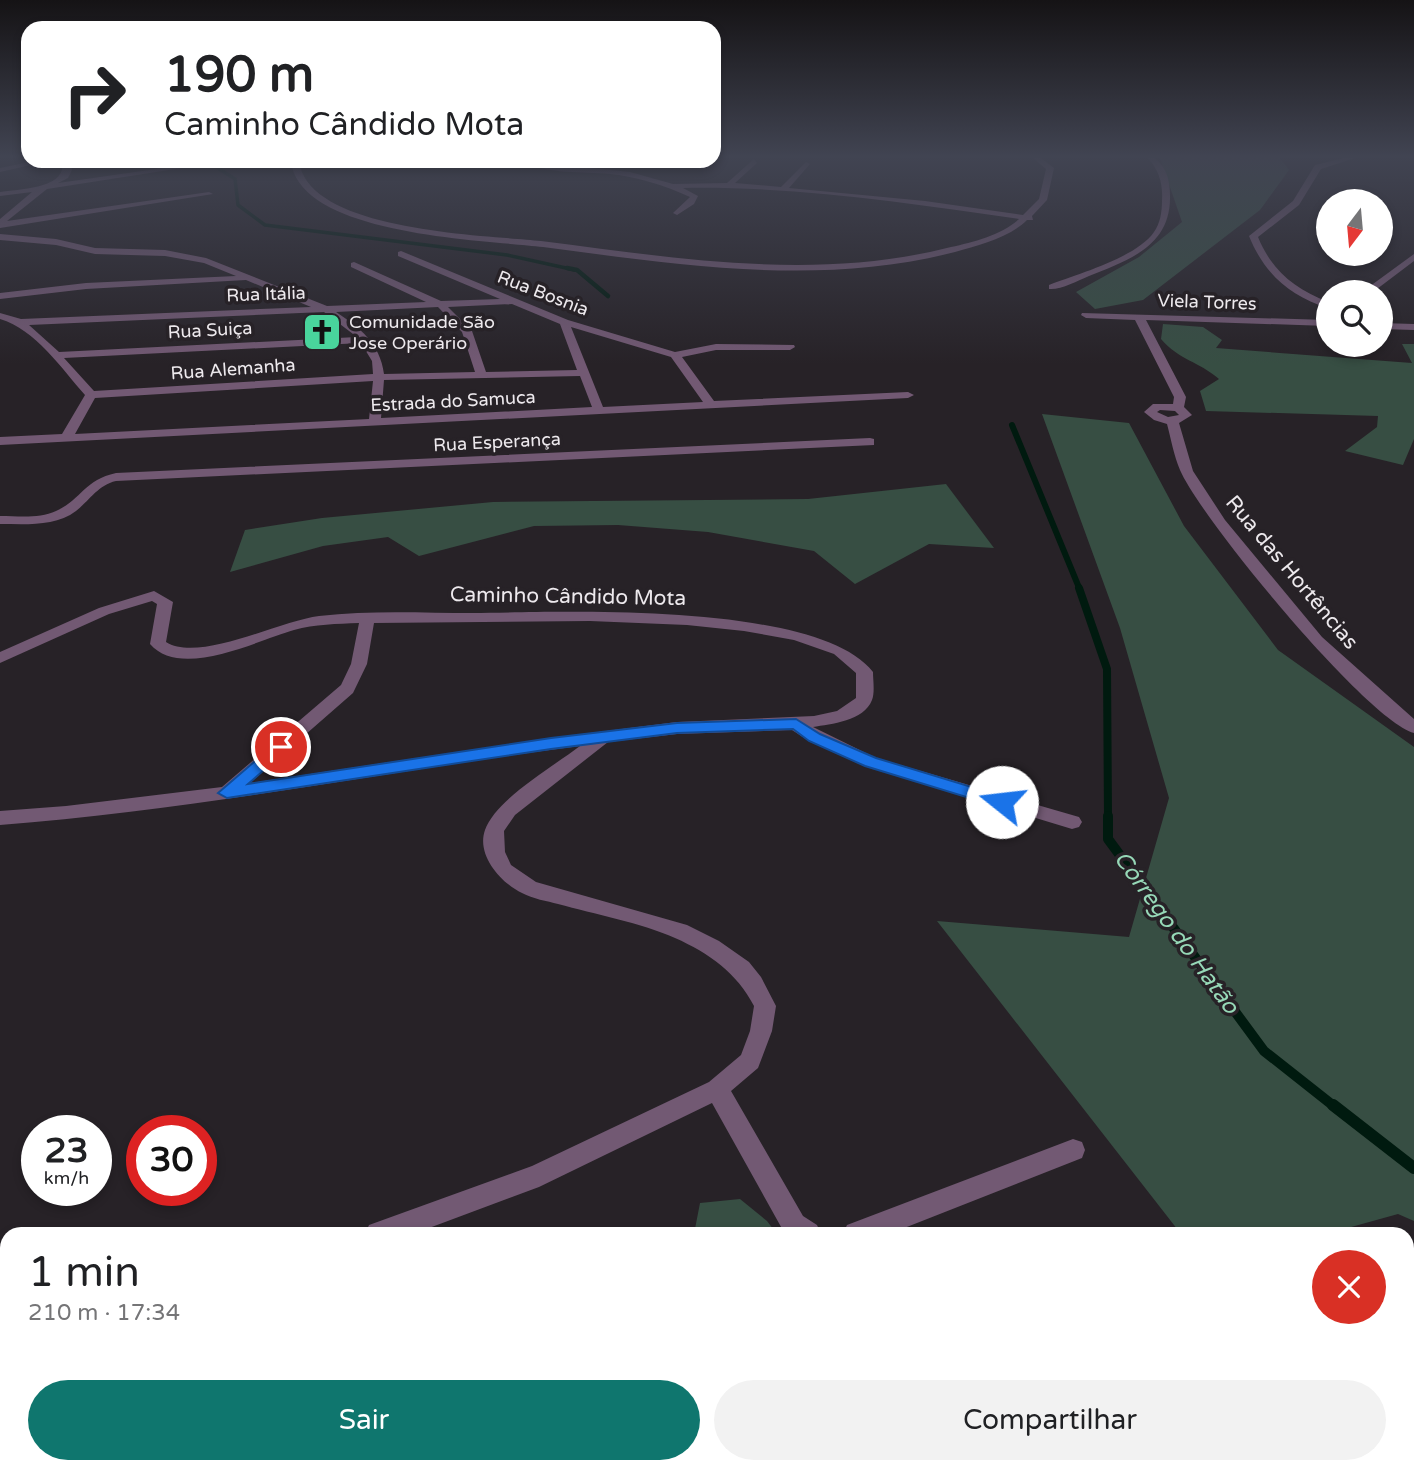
<!DOCTYPE html>
<html lang="pt">
<head>
<meta charset="utf-8">
<style>
  body { margin:0; font-family:"Varela Round",sans-serif; background:#f2f2f2; color:#202124; height:100vh; display:flex; flex-direction:column; font-size:26px; white-space:nowrap }
  * { box-sizing:border-box; margin:0 }
  p { font-size:23px; color:#757577 }
  .icon { flex:none; width:38px; height:38px; fill:none; stroke:currentColor; stroke-width:2; stroke-linecap:round; stroke-linejoin:round }
  .map { position:relative; flex:1; overflow:hidden }
  .panel { position:absolute; left:0px; top:1227px; width:1414px; height:247px; display:flex; flex-direction:column; background:#fff; border-radius:21px 21px 0 0; box-shadow:0 4px 10px #0003 }
  .panel>* { flex:none }
  .banner { position:absolute; left:21px; top:21px; width:700px; height:147px; border-radius:21px; box-shadow:0 4px 10px #0003; background:#fff; color:#202124; overflow:hidden }
  .needle { width:46px; rotate:196deg }
  .tools { position:absolute; left:1316px; top:189px; display:grid; gap:14px }
  .tools a { display:grid; place-items:center; width:77px; height:77px; border-radius:50%; background:#fff; box-shadow:0 4px 10px #0003; font-size:35px }
  .speed { position:absolute; left:21px; top:1115px; display:flex; gap:14px; font-size:35px; font-weight:700; text-align:center }
  .speed>* { display:grid; place-content:center; width:91px; height:91px; border-radius:50%; background:#fff; box-shadow:0 4px 10px #0003; line-height:1 }
  .speed small { font-size:18px; font-weight:400 }
  .speed .limit { border:10px solid #d22; background:#fff; color:#111 }
  .pin { position:absolute; display:grid; place-items:center; width:60px; height:60px; color:#fff; margin:-30px; border:4px solid #fff; border-radius:50%; box-shadow:0 2px 7px #0007 }
  .me { position:absolute; width:77px; margin:-38px; rotate:286deg; stroke-linejoin:round; filter:drop-shadow(0 0 5px #0008) }
  .turn { display:flex; align-items:center; gap:24px; height:147px; padding:0 28px; font-size:32px }
  .turn .icon { width:91px; height:91px; stroke-width:2.5 }
  .turn b { display:block; font-size:49px; line-height:60px }
  .round { display:grid; place-items:center; flex:none; width:74px; height:74px; border-radius:37px; background:#f2f2f2 }
  .head { display:flex; align-items:center; justify-content:space-between; height:119px; padding:0 28px }
  h1 { font-size:42px; font-weight:600; line-height:52px }
  .action { display:flex; gap:14px; margin-top:auto; padding:14px 28px }
  .action a { flex:1; height:80px; border-radius:42px; background:#0f766e; color:#fff; font-size:28px; font-weight:600; line-height:80px; text-align:center }
  .action a+a { background:#f2f2f2; color:#202124 }
  .map>svg:first-child { display:block }
  .green { fill:#374e43 }
  .lines { fill:none; stroke-linecap:round; stroke-linejoin:round }
  .stream-far5 { stroke:#001a0f; stroke-width:3.5 }
  .stream-far4 { stroke:#001a0f; stroke-width:4.5 }
  .stream-far3 { stroke:#001a0f; stroke-width:6 }
  .stream-far2 { stroke:#001a0f; stroke-width:8 }
  .stream-far1 { stroke:#001a0f; stroke-width:10 }
  .stream { stroke:#001a0f; stroke-width:12 }
  .minor { fill:#725973; fill-rule:evenodd }
  .route { fill:#1a73e8; stroke:#114b97; stroke-width:2 }
  .labels { text-anchor:middle; stroke-width:7; stroke-linejoin:round; paint-order:stroke }
  .far-street-label { font-size:18px; fill:#ede9ed; stroke:#272227 }
  .far-poi-label { font-size:18px; fill:#ede9ed; stroke:#272227; text-anchor:start }
  .street-label { font-size:21px; fill:#ede9ed; stroke:#272227 }
  .water-label { font-size:23px; font-style:italic; fill:#96d8b7; stroke:#272227 }
</style>
</head>
<body>
<div class="map">
<svg width="1414" height="1473" viewBox="0 0 1414 1473">
  <rect width="100%" height="100%" fill="#272227"/>
  <path class="green" d="M 1160,158 L 1280,158 L 1289,170 L 1260,210 L 1143,300 L 1095,309 L 1076,292 L 1139,257 L 1182,222 Z
    M 1163,324 L 1203,327 L 1222,340 L 1216,348 L 1412,363 L 1402,344 L 1414,344 L 1414,439 L 1403,465 L 1345,451 L 1377,427 L 1378,416 L 1206,411 L 1200,391 L 1219,379 C 1198,361 1179,360 1161,339 Z
    M 1042,414 L 1129,423 L 1184,526 L 1278,650 L 1414,747 L 1414,1221 L 1398,1214 L 1326,1234 L 1181,1234 L 937,921 L 1129,937 L 1169,798 L 1120,628 Z
    M 946,484 L 994,548 L 929,544 L 855,584 L 814,551 L 708,532 L 618,525 L 534,526 L 419,556 L 388,537 L 323,546 L 230,572 L 245,530 L 322,518 L 493,502 L 808,499 Z
    M 740,1199 L 767,1221 L 777,1234 L 694,1234 L 700,1203 Z
    M 136,1467 L 281,1466 L 282,1473 L 135,1473 Z
    M 637,1467 L 637,1466 L 817,1467 L 801,1473 L 639,1473 Z"/>
  <g class="lines">
    <path class="stream-far5" d="M 207,161 L 235,179 L 238,205 L 265,225 L 507,255 L 575,270"/>
    <path class="stream-far4" d="M 567,268 L 577,270 L 608,296"/>
    <path class="stream-far3" d="M 1012,425 L 1080,590"/>
    <path class="stream-far2" d="M 1079,588 L 1107,669 L 1108,817"/>
    <path class="stream-far1" d="M 1108,816 L 1108,839 L 1264,1051 L 1335,1107"/>
    <path class="stream" d="M 1333,1105 L 1414,1168"/>
    <path class="minor" d="M 1033,158 L 1041,158 L 1054,168 L 1047,200 L 1032,216 L 1033,220 L 1027,220 C 1009,238 979,245 955,252 C 819,287 680,265 543,247 C 486,240 299,236 291,161 L 299,161 C 308,232 486,235 541,241 C 677,258 815,282 951,247 C 973,242 1002,235 1019,219 C 909,203 795,186 683,188 L 698,196 L 694,204 L 677,215 L 673,213 L 690,197 C 664,185 638,177 610,174 C 583,171 548,175 523,161 L 630,172 L 673,184 L 727,183 L 754,159 L 757,163 L 735,183 L 781,187 L 806,162 L 810,164 L 789,188 L 925,201 L 1023,215 L 1039,199 L 1046,169 Z
      M 1148,158 L 1155,158 C 1167,168 1170,181 1170,196 C 1171,246 1129,260 1089,276 C 1077,281 1061,290 1049,289 L 1049,285 C 1077,274 1136,258 1154,232 C 1160,224 1162,212 1162,201 C 1163,183 1159,171 1148,158 Z
      M 1344,158 L 1355,158 L 1321,169 L 1299,205 L 1258,237 C 1272,271 1294,288 1328,302 L 1328,308 C 1289,296 1264,273 1249,236 L 1293,201 L 1315,165 Z
      M 34,161 L 49,161 L 0,172 L 0,168 Z
      M 62,161 L 70,161 L 72,170 L 68,178 L 58,183 L 184,165 L 188,167 L 47,189 L 7,221 L 209,192 L 213,194 L 0,228 L 0,219 L 32,192 L 0,196 L 0,192 C 19,189 68,189 62,161 Z
      M 0,234 L 56,239 L 95,248 L 165,250 L 206,258 L 327,306 L 426,302 L 351,267 L 351,263 L 354,262 L 441,301 L 500,299 L 398,256 L 398,252 L 401,251 L 568,320 L 675,352 L 716,344 L 794,345 L 795,347 L 790,350 L 716,350 L 682,357 L 714,401 L 908,392 L 914,395 L 908,398 L 0,445 L 0,437 L 62,434 L 85,395 C 61,368 36,330 0,319 L 0,313 L 21,319 L 311,307 L 246,280 L 86,289 L 0,299 L 0,293 L 86,283 L 236,276 L 204,263 L 165,256 L 95,254 L 56,245 L 0,240 ZM 512,304 L 560,324 L 577,370 L 486,372 L 472,331 L 448,307 ZM 438,307 L 462,332 L 475,372 L 384,374 C 380,343 360,328 336,312 ZM 324,312 L 357,337 L 59,352 L 29,325 ZM 571,327 L 671,357 L 703,402 L 603,407 ZM 361,343 L 372,361 L 373,374 L 94,391 L 64,358 ZM 580,376 L 592,407 L 381,418 L 384,380 ZM 373,381 L 369,419 L 75,434 L 95,398 Z
      M 1414,254 L 1414,261 L 1373,292 L 1362,292 Z
      M 1082,313 L 1328,320 L 1328,326 L 1146,320 L 1186,397 L 1184,407 L 1192,415 L 1179,423 L 1193,471 L 1225,520 L 1322,637 L 1414,719 L 1414,733 C 1367,720 1201,519 1180,470 C 1174,456 1171,439 1167,424 L 1154,420 L 1144,412 L 1153,404 L 1173,404 L 1174,397 L 1135,320 L 1086,318 L 1081,315 ZM 1160,410 L 1175,411 L 1179,415 L 1168,417 L 1157,412 Z
      M 1381,323 L 1414,324 L 1414,330 L 1381,329 Z
      M 870,438 L 874,439 L 874,445 L 116,481 C 98,485 90,500 76,511 C 55,527 25,524 0,524 L 0,516 C 18,516 39,519 56,511 C 81,500 84,480 116,473 Z
      M 154,591 L 173,602 L 166,642 C 199,663 279,621 319,616 C 370,610 422,613 473,613 C 560,612 818,601 873,672 C 873,680 875,692 872,700 C 864,721 831,724 813,727 L 876,758 L 1079,817 L 1082,822 L 1079,827 L 1072,829 L 864,766 L 809,741 L 792,730 L 677,734 L 608,742 L 515,815 L 504,831 L 505,852 L 511,865 L 536,882 L 687,925 L 719,941 L 749,962 L 761,977 L 776,1006 L 772,1031 L 758,1068 L 731,1091 L 803,1216 L 817,1225 L 821,1234 L 785,1234 L 712,1103 L 539,1187 L 413,1234 L 365,1234 L 369,1225 L 532,1166 L 709,1082 L 741,1055 L 750,1031 L 754,1006 C 737,973 709,953 675,938 C 642,923 594,914 558,904 C 547,901 533,899 522,893 C 501,883 476,855 485,830 C 496,799 554,766 580,746 C 386,771 195,810 0,825 L 0,811 L 66,806 L 222,787 L 341,685 L 351,664 L 359,623 C 337,624 315,624 294,630 C 258,640 181,680 150,644 L 157,604 L 152,601 L 109,614 L 0,663 L 0,652 L 99,608 ZM 590,621 L 687,625 L 744,631 L 794,640 L 834,654 L 856,673 L 856,698 L 837,711 L 814,716 L 677,722 L 551,738 L 250,783 L 353,693 L 367,664 L 374,623 Z
      M 1073,1139 L 1082,1142 L 1085,1150 L 1082,1158 L 889,1234 L 843,1234 L 847,1225 Z
      M 7,1347 L 7,1375 L 0,1378 L 0,1350 Z
      M 1414,1351 L 1414,1380 L 1407,1383 L 1407,1354 Z
      M 1197,1466 L 1238,1466 L 1235,1473 L 1195,1473 Z"/>
  </g>
  <linearGradient id="sky" x2="0" y2="1"><stop stop-color="#151315"/><stop offset="0.43" stop-color="#414452"/><stop offset="1" stop-color="#414452" stop-opacity="0"/></linearGradient>
  <rect width="1414" height="364" fill="url(#sky)"/>
  <path class="route" d="M 796,719 L 820,734 L 876,758 L 1008,798 L 1011,802 L 1002,808 L 865,766 L 809,741 L 793,729 L 677,733 L 551,749 L 227,798 L 218,793 L 276,743 L 281,742 L 289,747 L 287,750 L 248,784 L 551,738 L 677,723 Z"/>
  <defs>
    <symbol id="church-square" viewBox="-11 -11 22 22"><rect x="-9" y="-9" width="18" height="18" rx="4" fill="#49d49c" stroke="#272227"/><path d="M-1.2-6h2.4v3.5h3.3v2.4h-3.3V6h-2.4V-.1h-3.3v-2.4h3.3Z" fill="#111"/></symbol>
  </defs>
  <g fill-rule="evenodd">
    <use href="#church-square" x="300" y="310" width="44" height="44"/>
  </g>
  <g class="labels">
    <g class="far-street-label">
      <text transform="translate(543 293) rotate(21)" y="6">Rua Bosnia</text>
      <text transform="translate(266 294) rotate(-2)" y="6">Rua Itália</text>
      <text transform="translate(1207 302) rotate(2)" y="6">Viela Torres</text>
      <text transform="translate(210 330) rotate(-3)" y="6">Rua Suiça</text>
      <text transform="translate(233 369) rotate(-4)" y="6">Rua Alemanha</text>
      <text transform="translate(453 401) rotate(-3)" y="6">Estrada do Samuca</text>
      <text transform="translate(497 442) rotate(-3)" y="6">Rua Esperança</text>
    </g>
    <g class="far-poi-label">
      <text x="349" y="328">Comunidade São<tspan x="349" dy="21">Jose Operário</tspan></text>
    </g>
    <g class="street-label">
      <text transform="translate(1292 572) rotate(50)" y="7">Rua das Hortências</text>
      <text transform="translate(568 596) rotate(1)" y="7">Caminho Cândido Mota</text>
    </g>
    <g class="water-label">
      <text transform="translate(1177 932) rotate(54)" y="8">Córrego do Hatão</text>
    </g>
  </g>
</svg>
<div class="tools">
<a><svg class="needle" viewBox="-14 -14 28 28"><path d="M0-13l5 13h-10z" fill="#e53935"/><path d="M0 13l5-13h-10z" fill="#757577"/></svg></a>
<a><svg class="icon" aria-label="search" viewBox="0 0 24 24"><circle cx="10" cy="10" r="6"/><path d="M15 15l6 6"/></svg></a>
</div>
<div class="speed"><div>23<small>km/h</small></div><div class="limit">30</div></div>
<div class="pin" style="left:281px;top:747px;background:#d93025"><svg class="icon" aria-label="arrive" viewBox="0 0 24 24"><path d="M6 21V4h12l-3 4 3 4H6"/></svg></div>
<svg class="me" style="left:1002px;top:802px" viewBox="-20 -20 40 40"><circle r="19" fill="#fff"/><path d="M0-13L10 11 0 6-10 11z" fill="#1a73e8"/></svg>
<div class="banner">
<div class="turn"><svg class="icon" aria-label="right" viewBox="0 0 24 24"><path d="M7 20v-9h11M14 6l5 5-5 5"/></svg><div><b>190 m</b>Caminho Cândido Mota</div></div>
</div>
<section class="panel">
<div class="head"><div><h1>1 min</h1><p>210 m · 17:34</p></div><a class="round" style="background:#d93025;color:#fff"><svg class="icon" aria-label="close" viewBox="0 0 24 24"><path d="M6 6l12 12M18 6L6 18"/></svg></a></div>
<div class="action"><a>Sair</a><a>Compartilhar</a></div>
</section>
</div>
</body>
</html>
